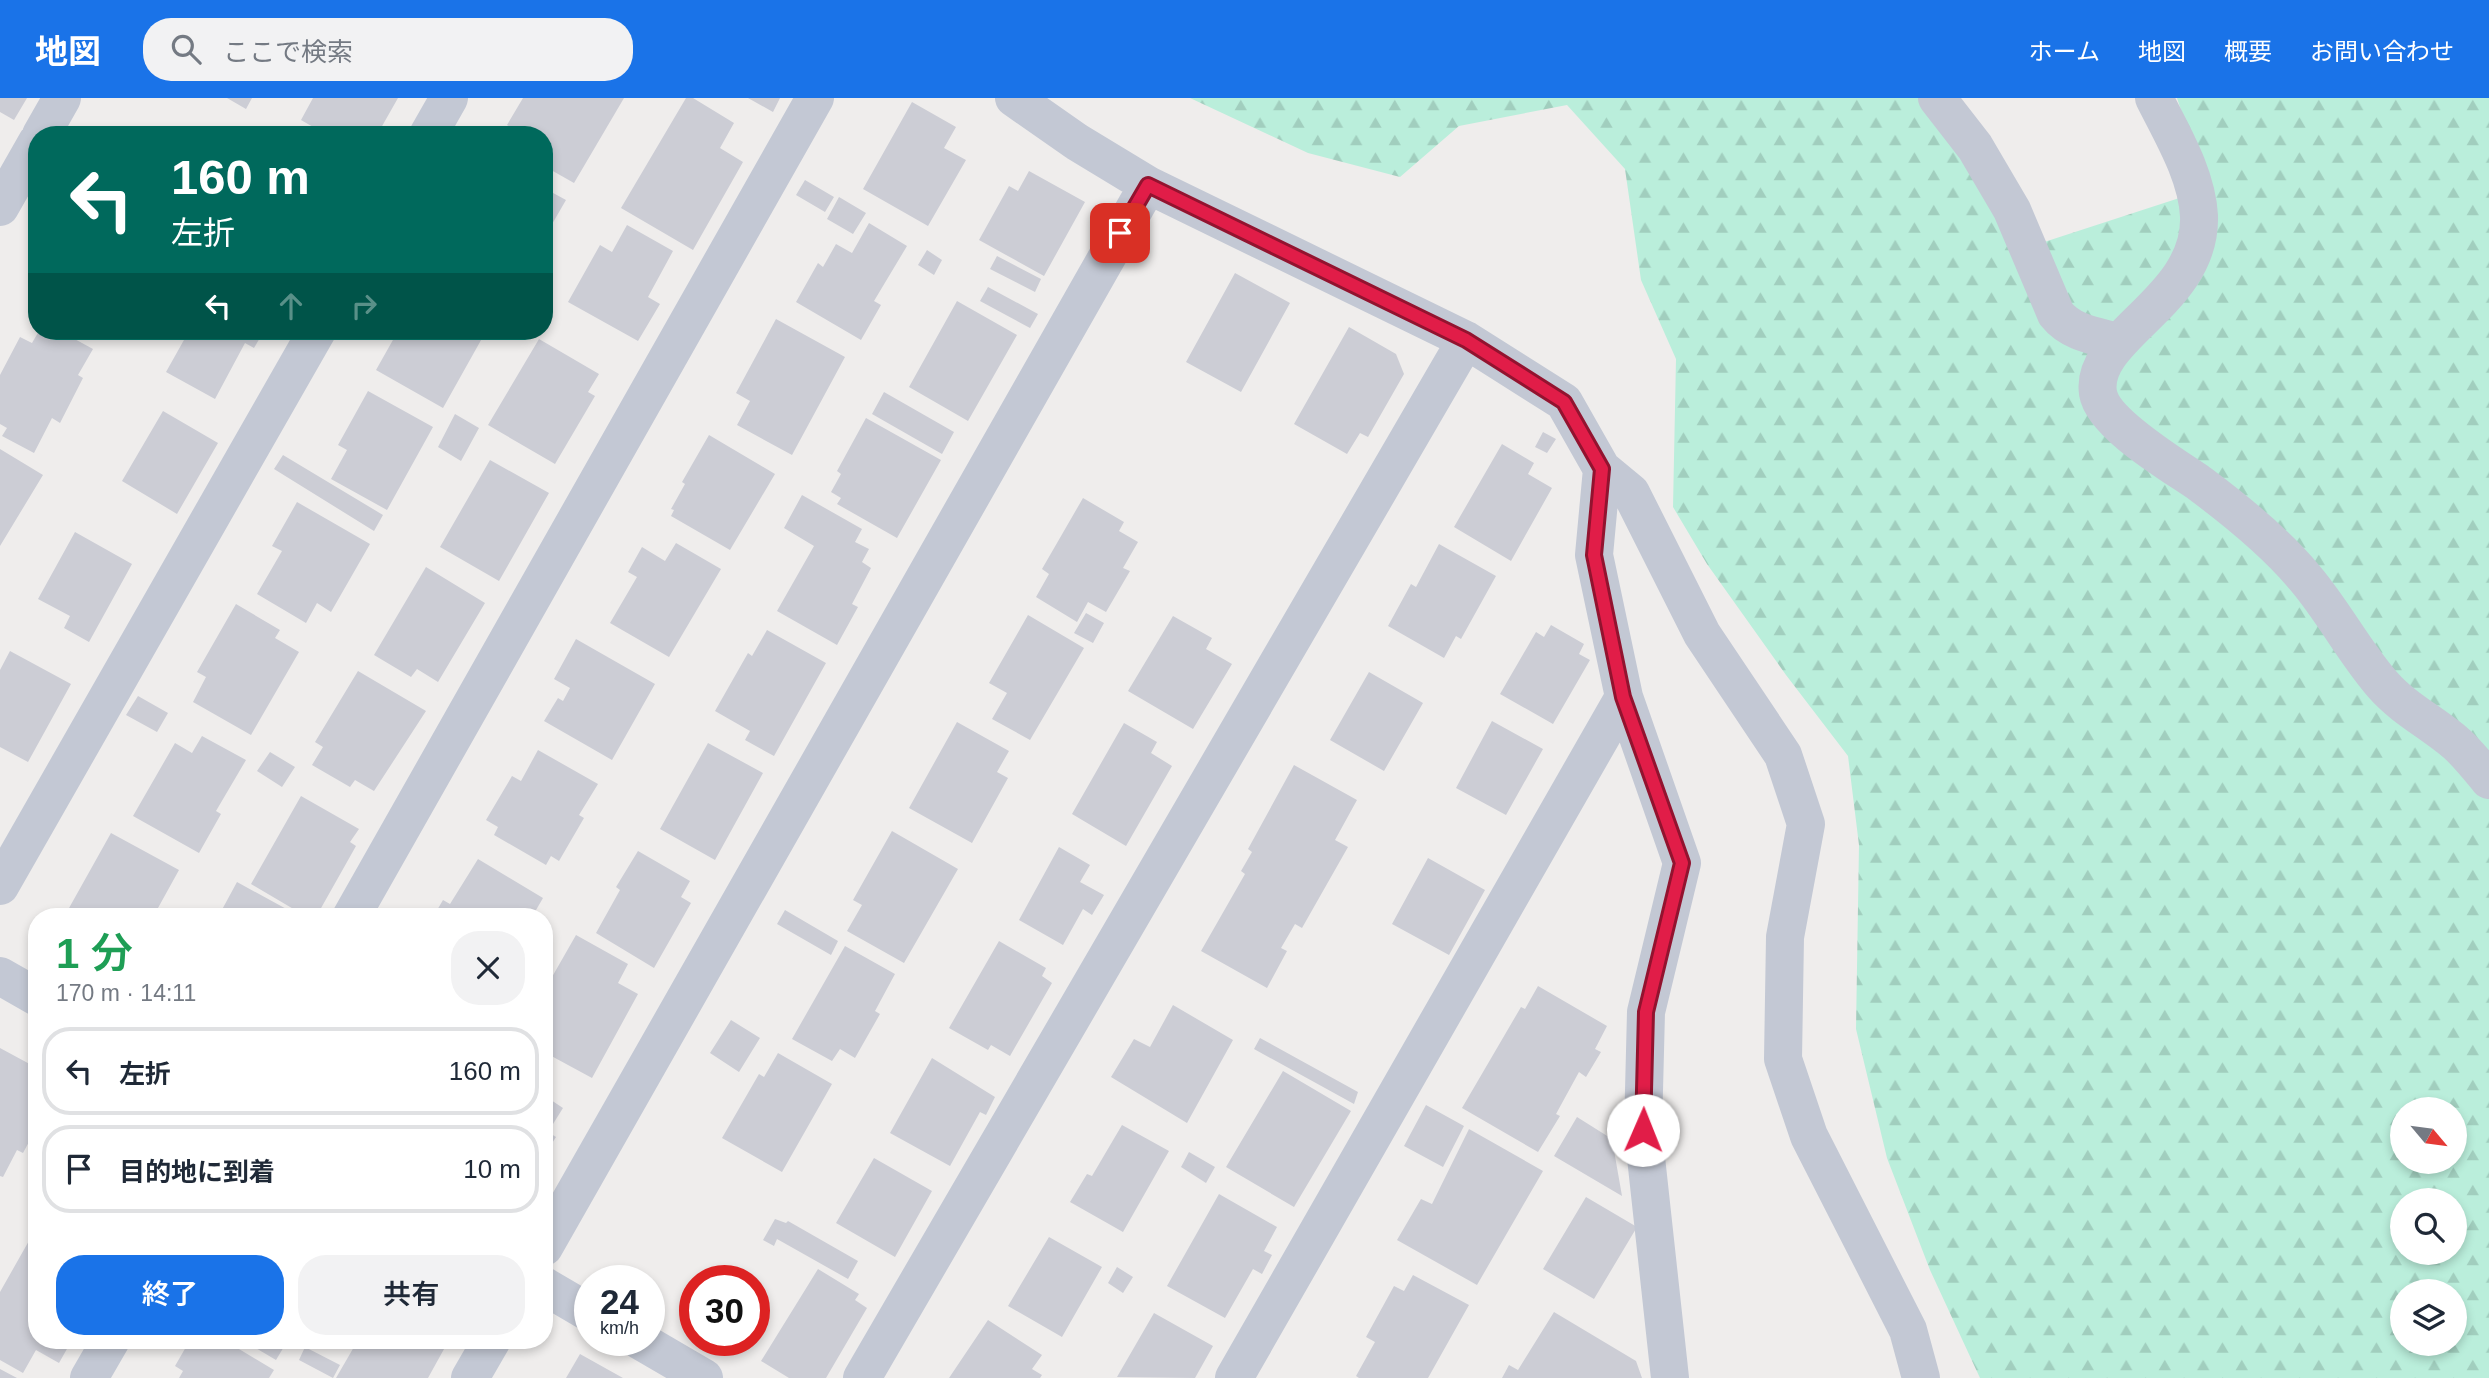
<!DOCTYPE html>
<html lang="ja">
<head>
<meta charset="utf-8">
<style>
  body { margin:0; font-family:Helvetica,"Noto Sans JP",sans-serif; background:#f2f2f3; color:#1f2937; height:100vh; display:flex; flex-direction:column; font-size:26px; white-space:nowrap }
  * { box-sizing:border-box; margin:0 }
  p { font-size:23px; color:#747a83 }
  .icon { flex:none; width:38px; height:38px; fill:none; stroke:currentColor; stroke-width:2; stroke-linecap:round; stroke-linejoin:round }
  .map { position:relative; flex:1; overflow:hidden }
  .panel { position:absolute; left:28px; top:810px; width:525px; height:441px; display:flex; flex-direction:column; background:#fff; border-radius:28px; box-shadow:0 4px 10px #0003 }
  .panel>* { flex:none }
  .banner { position:absolute; left:28px; top:28px; width:525px; height:214px; border-radius:28px; box-shadow:0 4px 10px #0003; background:#00695c; color:#fff; overflow:hidden }
  .needle { width:46px; rotate:119deg }
  .controls { position:absolute; left:2390px; top:999px; display:grid; gap:14px }
  .controls a { display:grid; place-items:center; width:77px; height:77px; border-radius:50%; background:#fff; box-shadow:0 4px 10px #0003; font-size:35px }
  .speed { position:absolute; left:574px; top:1167px; display:flex; gap:14px; font-size:35px; font-weight:700; text-align:center }
  .speed>* { display:grid; place-content:center; width:91px; height:91px; border-radius:50%; background:#fff; box-shadow:0 4px 10px #0003; line-height:1 }
  .speed small { font-size:18px; font-weight:400 }
  .speed .limit { border:10px solid #d22; background:#fff; color:#111 }
  .pin { position:absolute; display:grid; place-items:center; width:60px; height:60px; color:#fff; margin:-30px; border-radius:14px; box-shadow:0 4px 10px #0006 }
  .me { position:absolute; width:77px; margin:-38px; rotate:1deg; stroke-linejoin:round; filter:drop-shadow(0 0 5px #0008) }
  .turn { display:flex; align-items:center; gap:24px; height:147px; padding:0 28px; font-size:32px }
  .turn .icon { width:91px; height:91px; stroke-width:2.5 }
  .turn b { display:block; font-size:49px; line-height:60px }
  .lanes { display:flex; align-items:center; height:66px; padding:0 28px; background:#0003; justify-content:center; gap:35px; direction:ltr }
  .lanes .off { opacity:.35 }
  .round { display:grid; place-items:center; flex:none; width:74px; height:74px; border-radius:28px; background:#f2f2f3 }
  .summary { display:flex; align-items:center; justify-content:space-between; height:119px; padding:0 28px }
  h1 { font-size:42px; font-weight:600; line-height:52px; color:#1e9e55 }
  .action { display:flex; gap:14px; margin-top:auto; padding:14px 28px }
  .action a { flex:1; height:80px; border-radius:28px; background:#1a73e8; color:#fff; font-size:28px; font-weight:600; line-height:80px; text-align:center }
  .action a+a { background:#f2f2f3; color:#1f2937 }
  ul { padding:0; list-style:none }
  li { display:flex; align-items:center; gap:21px; height:88px; margin:0 14px 10px; padding:0 14px; border:4px solid #e0e1e3; border-radius:28px }
  li div { flex:1 }
  li b { display:block; font-size:26px }
  li em { font-style:normal }
  header { display:flex; align-items:center; gap:42px; box-sizing:border-box; height:98px; padding:0 35px; background:#1a73e8; color:#fff }
  header strong { font-size:33px }
  nav { display:flex; gap:38px; margin-inline-start:auto; font-size:24px }
  .search { width:490px; height:63px; background:#f2f2f3; display:flex; align-items:center; gap:18px; box-sizing:border-box; padding:0 24px; border-radius:28px; color:#747a83; font-size:26px }
  .map>svg:first-child { display:block }
  .forest { fill:url(#forest-firs); fill-rule:evenodd }
  .building { fill:#cccdd5 }
  .lines { fill:none; stroke-linecap:round; stroke-linejoin:round }
  .minor { stroke:#c3c8d4; stroke-width:38 }
  .route-casing { stroke:#92132f; stroke-width:18 }
  .route { stroke:#e11d48; stroke-width:12 }
</style>
</head>
<body>
<header>
<strong>地図</strong>
<div class="search"><svg class="icon" aria-label="search" viewBox="0 0 24 24"><circle cx="10" cy="10" r="6"/><path d="M15 15l6 6"/></svg>ここで検索</div>
<nav><a>ホーム</a><a>地図</a><a>概要</a><a>お問い合わせ</a></nav>
</header>
<div class="map">
<svg width="2489" height="1280" viewBox="0 0 2489 1280">
  <defs>
    <pattern id="forest-firs" width="22" height="20" patternUnits="userSpaceOnUse" patternTransform="scale(1.75)"><rect width="22" height="20" fill="#baeedb"/><path d="M5 1l3.5 6h-7zM16 11l3.5 6h-7z" fill="#a1cebe"/></pattern>
  </defs>
  <rect width="100%" height="100%" fill="#efedec"/>
  <path class="forest" d="M 1190,0 L 1942,0 L 2026,150 L 2207,91 L 2177,0 L 2489,0 L 2489,1280 L 1980,1280 L 1930,1172 L 1887,1060 L 1856,931 L 1859,747 L 1848,658 L 1786,577 L 1707,466 L 1673,409 L 1676,261 L 1641,182 L 1625,71 L 1567,7 L 1459,28 L 1400,79 L 1308,55 ZM 2403,1012 L 2455,1012 L 2455,1064 L 2403,1064 ZM 2403,1102 L 2455,1102 L 2455,1155 L 2403,1155 ZM 2403,1194 L 2455,1194 L 2455,1246 L 2403,1246 Z"/>
  <path class="building" d="M 0,0 L 27,0 L 14,22 L 0,14 Z
    M 227,0 L 252,0 L 246,11 Z
    M 313,0 L 398,0 L 377,37 L 327,37 L 301,22 Z
    M 523,0 L 624,0 L 574,85 L 544,68 L 544,37 L 512,37 L 515,32 L 507,27 Z
    M 686,0 L 693,0 L 734,25 L 720,50 L 743,64 L 693,152 L 621,110 Z
    M 748,0 L 780,0 L 773,14 Z
    M 912,4 L 956,29 L 944,50 L 966,62 L 928,128 L 863,91 Z
    M 1029,73 L 1085,104 L 1044,178 L 979,142 L 1009,88 L 1018,93 Z
    M 805,82 L 834,99 L 825,114 L 796,97 Z
    M 544,90 L 566,102 L 544,140 Z
    M 839,99 L 866,115 L 853,136 L 827,121 Z
    M 869,125 L 907,148 L 874,203 L 881,207 L 861,242 L 796,204 L 818,165 L 823,169 L 836,146 L 852,155 Z
    M 627,127 L 673,153 L 648,199 L 660,206 L 638,243 L 568,204 L 600,147 L 612,154 Z
    M 927,152 L 942,162 L 934,177 L 918,167 Z
    M 997,158 L 1041,181 L 1035,194 L 990,171 Z
    M 1235,175 L 1290,205 L 1241,294 L 1186,264 Z
    M 988,189 L 1038,216 L 1030,230 L 980,203 Z
    M 957,203 L 1017,237 L 968,323 L 909,289 Z
    M 776,221 L 845,259 L 792,357 L 737,327 L 750,303 L 736,295 Z
    M 1349,229 L 1396,256 L 1404,276 L 1368,339 L 1360,335 L 1347,356 L 1294,326 Z
    M 39,233 L 55,239 L 60,233 L 93,251 L 78,277 L 83,280 L 60,325 L 52,320 L 34,355 L 2,338 L 7,330 L 0,326 L 0,277 L 20,239 L 32,245 Z
    M 189,233 L 264,233 L 254,250 L 245,245 L 215,301 L 166,274 Z
    M 398,233 L 485,235 L 443,310 L 376,272 Z
    M 539,241 L 599,276 L 588,294 L 595,298 L 555,366 L 488,327 Z
    M 368,293 L 433,329 L 387,412 L 331,381 L 347,352 L 338,347 Z
    M 884,294 L 954,334 L 942,356 L 872,316 Z
    M 163,313 L 218,345 L 177,416 L 122,383 Z
    M 455,316 L 479,330 L 461,363 L 438,349 Z
    M 866,320 L 941,362 L 897,440 L 837,406 L 841,400 L 831,394 L 841,376 L 837,373 Z
    M 1543,334 L 1556,341 L 1547,355 L 1535,349 Z
    M 709,337 L 775,376 L 730,452 L 671,418 L 674,412 L 671,411 L 685,386 L 682,384 Z
    M 1502,346 L 1534,365 L 1528,376 L 1552,390 L 1511,463 L 1454,429 Z
    M 0,351 L 43,377 L 0,448 Z
    M 283,357 L 383,417 L 374,433 L 274,371 Z
    M 490,362 L 549,395 L 499,483 L 440,449 Z
    M 802,397 L 862,431 L 855,444 L 869,451 L 862,464 L 871,470 L 852,506 L 858,509 L 837,547 L 777,513 L 814,448 L 784,430 Z
    M 1083,400 L 1124,424 L 1119,433 L 1138,444 L 1123,470 L 1130,473 L 1106,514 L 1088,504 L 1077,524 L 1036,499 L 1049,476 L 1042,471 Z
    M 297,404 L 370,446 L 331,514 L 317,505 L 306,525 L 257,496 L 282,453 L 272,448 Z
    M 75,434 L 132,466 L 89,544 L 64,530 L 70,518 L 38,501 Z
    M 676,445 L 721,471 L 669,559 L 610,525 L 637,479 L 628,474 L 642,449 L 665,463 Z
    M 1439,446 L 1496,478 L 1461,541 L 1456,538 L 1444,560 L 1388,528 L 1411,486 L 1416,489 Z
    M 426,469 L 485,505 L 438,584 L 417,571 L 411,579 L 374,557 Z
    M 236,506 L 280,532 L 275,540 L 299,554 L 251,637 L 193,604 L 206,579 L 197,574 Z
    M 1086,515 L 1104,525 L 1093,545 L 1074,535 Z
    M 1028,517 L 1084,550 L 1030,642 L 992,621 L 1007,595 L 989,585 Z
    M 1173,518 L 1212,540 L 1206,551 L 1232,566 L 1193,631 L 1128,593 Z
    M 1551,527 L 1584,546 L 1579,556 L 1590,562 L 1553,626 L 1500,596 L 1536,534 L 1544,539 Z
    M 767,532 L 826,565 L 774,658 L 745,642 L 750,633 L 715,613 L 748,555 L 752,558 Z
    M 576,541 L 655,586 L 612,662 L 544,623 L 558,600 L 563,603 L 570,590 L 554,581 Z
    M 10,553 L 71,586 L 28,664 L 0,649 L 0,572 Z
    M 358,573 L 426,613 L 374,693 L 355,682 L 350,689 L 312,667 L 323,649 L 315,644 Z
    M 1369,574 L 1423,605 L 1384,673 L 1330,642 Z
    M 138,598 L 168,615 L 157,634 L 126,617 Z
    M 1492,623 L 1543,651 L 1506,717 L 1456,690 Z
    M 957,624 L 1009,653 L 997,674 L 1008,680 L 972,745 L 909,710 Z
    M 1124,625 L 1157,644 L 1151,655 L 1172,668 L 1126,748 L 1072,716 Z
    M 202,638 L 246,662 L 216,713 L 221,716 L 199,755 L 133,718 L 175,645 L 192,655 Z
    M 708,645 L 763,675 L 715,762 L 660,731 Z
    M 538,652 L 598,686 L 579,717 L 584,720 L 559,763 L 551,758 L 546,767 L 494,737 L 498,729 L 486,722 L 512,678 L 521,683 Z
    M 270,654 L 295,669 L 282,689 L 257,673 Z
    M 1294,667 L 1357,702 L 1335,742 L 1348,749 L 1302,830 L 1295,826 L 1281,850 L 1287,853 L 1267,890 L 1201,853 L 1245,776 L 1241,773 L 1252,754 L 1248,751 Z
    M 301,698 L 359,731 L 350,744 L 356,748 L 316,819 L 307,819 L 251,786 Z
    M 892,733 L 958,771 L 904,865 L 847,833 L 862,807 L 853,802 Z
    M 111,735 L 179,772 L 153,819 L 64,819 Z
    M 1059,749 L 1090,767 L 1080,784 L 1104,797 L 1092,817 L 1083,811 L 1063,847 L 1019,822 Z
    M 638,753 L 690,783 L 681,799 L 691,805 L 654,870 L 596,835 L 620,792 L 616,789 Z
    M 1428,760 L 1485,792 L 1449,857 L 1392,826 Z
    M 478,761 L 543,800 L 532,819 L 433,819 L 443,802 L 450,806 Z
    M 237,784 L 301,819 L 218,819 Z
    M 785,812 L 838,843 L 831,857 L 777,826 Z
    M 576,837 L 628,866 L 618,885 L 638,896 L 592,980 L 544,954 L 544,893 Z
    M 999,843 L 1046,870 L 1042,878 L 1052,885 L 1010,958 L 991,947 L 988,952 L 949,930 Z
    M 845,848 L 895,876 L 875,913 L 880,916 L 855,960 L 840,951 L 832,963 L 792,941 Z
    M 1538,888 L 1607,928 L 1595,951 L 1601,954 L 1586,979 L 1579,974 L 1556,1016 L 1560,1018 L 1538,1054 L 1462,1010 L 1521,909 L 1525,911 Z
    M 1173,907 L 1233,942 L 1187,1025 L 1111,979 L 1134,941 L 1150,949 Z
    M 731,922 L 760,940 L 739,974 L 710,955 Z
    M 1260,940 L 1358,994 L 1354,1006 L 1254,951 Z
    M 0,950 L 37,970 L 37,979 L 28,995 L 37,1000 L 37,1029 L 23,1055 L 17,1052 L 3,1079 L 0,1078 Z
    M 778,955 L 832,986 L 782,1074 L 722,1040 L 759,976 L 764,979 Z
    M 932,960 L 995,999 L 986,1017 L 980,1014 L 950,1068 L 890,1035 Z
    M 1283,973 L 1351,1013 L 1294,1109 L 1226,1069 Z
    M 544,981 L 552,986 L 545,998 L 563,1010 L 548,1034 L 556,1039 L 544,1058 Z
    M 1426,1007 L 1464,1028 L 1443,1069 L 1404,1048 Z
    M 1577,1019 L 1612,1041 L 1622,1098 L 1554,1058 Z
    M 1122,1027 L 1169,1053 L 1123,1134 L 1070,1104 L 1087,1076 L 1092,1078 Z
    M 1469,1031 L 1543,1073 L 1477,1187 L 1397,1142 L 1421,1101 L 1432,1106 Z
    M 1189,1054 L 1215,1069 L 1206,1085 L 1181,1069 Z
    M 874,1060 L 932,1093 L 895,1159 L 836,1125 Z
    M 1219,1096 L 1277,1129 L 1264,1153 L 1272,1157 L 1262,1176 L 1253,1171 L 1225,1220 L 1167,1188 Z
    M 1586,1099 L 1637,1129 L 1594,1201 L 1543,1171 Z
    M 775,1121 L 786,1125 L 788,1123 L 858,1163 L 848,1181 L 777,1141 L 774,1148 L 763,1142 Z
    M 1049,1139 L 1102,1169 L 1062,1239 L 1008,1208 Z
    M 30,1141 L 37,1144 L 37,1242 L 72,1242 L 59,1265 L 36,1252 L 23,1275 L 0,1262 L 0,1194 Z
    M 1117,1169 L 1133,1179 L 1123,1195 L 1108,1185 Z
    M 818,1171 L 859,1196 L 855,1202 L 867,1210 L 826,1280 L 789,1280 L 761,1263 Z
    M 1413,1177 L 1469,1207 L 1428,1280 L 1359,1280 L 1356,1278 L 1375,1244 L 1366,1239 L 1394,1188 L 1404,1193 Z
    M 1554,1214 L 1636,1263 L 1642,1280 L 1502,1280 L 1509,1267 L 1518,1272 Z
    M 1154,1215 L 1213,1248 L 1195,1280 L 1117,1279 Z
    M 988,1222 L 1042,1257 L 1032,1271 L 1042,1277 L 1040,1280 L 949,1280 Z
    M 190,1242 L 224,1242 L 274,1272 L 269,1280 L 179,1280 L 183,1273 L 175,1268 Z
    M 242,1242 L 288,1242 L 276,1262 Z
    M 358,1242 L 449,1242 L 428,1280 L 336,1280 Z
    M 305,1249 L 340,1267 L 333,1280 L 299,1262 Z
    M 580,1256 L 623,1280 L 566,1280 Z
    M 0,1271 L 17,1280 L 0,1280 Z"/>
  <g class="lines">
    <path class="minor" d="M 1014,0 L 1077,44 L 1148,87 L 1466,242 L 1564,304 L 1602,371 L 1631,395 L 1702,536 L 1783,657 L 1806,726 L 1785,839 L 1783,961 L 1809,1038 L 1908,1232 L 1921,1280
      M 1937,0 L 1975,49 L 2012,112 L 2056,216 C 2071,235 2096,238 2118,244
      M 2154,0 C 2172,36 2197,77 2199,118 C 2202,204 2089,237 2098,295 C 2103,326 2173,367 2199,385 C 2234,411 2277,446 2305,480 C 2334,514 2354,554 2383,587 C 2404,611 2433,625 2457,646 C 2469,657 2479,670 2489,682
      M 41,37 L 62,0
      M 428,37 L 449,0
      M 0,109 L 37,44
      M 1602,371 L 1594,457 L 1624,599 L 1682,765 L 1646,914 L 1643,1032 L 1670,1280
      M 0,788 L 317,233
      M 351,819 L 815,0
      M 0,878 L 37,899
      M 544,1149 L 1148,87
      M 544,1188 L 590,1215
      M 639,1242 L 704,1280
      M 89,1280 L 111,1242
      M 470,1280 L 492,1242
      M 862,1280 L 1466,242
      M 1234,1280 L 1624,599"/>
  </g>
  <g class="lines">
    <defs>
      <path id="route" d="M 1120,135 L 1148,87 L 1466,242 L 1564,304 L 1602,371 L 1594,457 L 1623,599 L 1682,765 L 1646,914 L 1643,1032"/>
    </defs>
    <use href="#route" class="route-casing"/>
    <use href="#route" class="route"/>
  </g>
</svg>
<div class="controls">
<a><svg class="needle" viewBox="-14 -14 28 28"><path d="M0-13l5 13h-10z" fill="#e53935"/><path d="M0 13l5-13h-10z" fill="#747a83"/></svg></a>
<a><svg class="icon" aria-label="search" viewBox="0 0 24 24"><circle cx="10" cy="10" r="6"/><path d="M15 15l6 6"/></svg></a>
<a><svg class="icon" aria-label="layers" viewBox="0 0 24 24"><path d="M12 4l9 5-9 5-9-5zM3 14l9 5 9-5"/></svg></a>
</div>
<div class="speed"><div>24<small>km/h</small></div><div class="limit">30</div></div>
<div class="pin" style="left:1120px;top:135px;background:#d93025"><svg class="icon" aria-label="arrive" viewBox="0 0 24 24"><path d="M6 21V4h12l-3 4 3 4H6"/></svg></div>
<svg class="me" style="left:1643px;top:1032px" viewBox="-20 -20 40 40"><circle r="19" fill="#fff"/><path d="M0-13L10 11 0 6-10 11z" fill="#e11d48"/></svg>
<div class="banner">
<div class="turn"><svg class="icon" aria-label="left" viewBox="0 0 24 24"><path d="M17 20v-9H6M10 6l-5 5 5 5"/></svg><div><b>160 m</b>左折</div></div>
<div class="lanes"><svg class="icon" aria-label="left" viewBox="0 0 24 24"><path d="M17 20v-9H6M10 6l-5 5 5 5"/></svg><svg class="icon off" aria-label="ahead" viewBox="0 0 24 24"><path d="M12 20V5M6 11l6-6 6 6"/></svg><svg class="icon off" aria-label="right" viewBox="0 0 24 24"><path d="M7 20v-9h11M14 6l5 5-5 5"/></svg></div>
</div>
<section class="panel">
<div class="summary"><div><h1>1 分</h1><p>170 m · 14:11</p></div><a class="round"><svg class="icon" aria-label="close" viewBox="0 0 24 24"><path d="M6 6l12 12M18 6L6 18"/></svg></a></div>
<ul>
<li><svg class="icon" aria-label="left" viewBox="0 0 24 24"><path d="M17 20v-9H6M10 6l-5 5 5 5"/></svg><div><b>左折</b></div><em>160 m</em></li>
<li><svg class="icon" aria-label="arrive" viewBox="0 0 24 24"><path d="M6 21V4h12l-3 4 3 4H6"/></svg><div><b>目的地に到着</b></div><em>10 m</em></li>
</ul>
<div class="action"><a>終了</a><a>共有</a></div>
</section>
</div>
</body>
</html>
